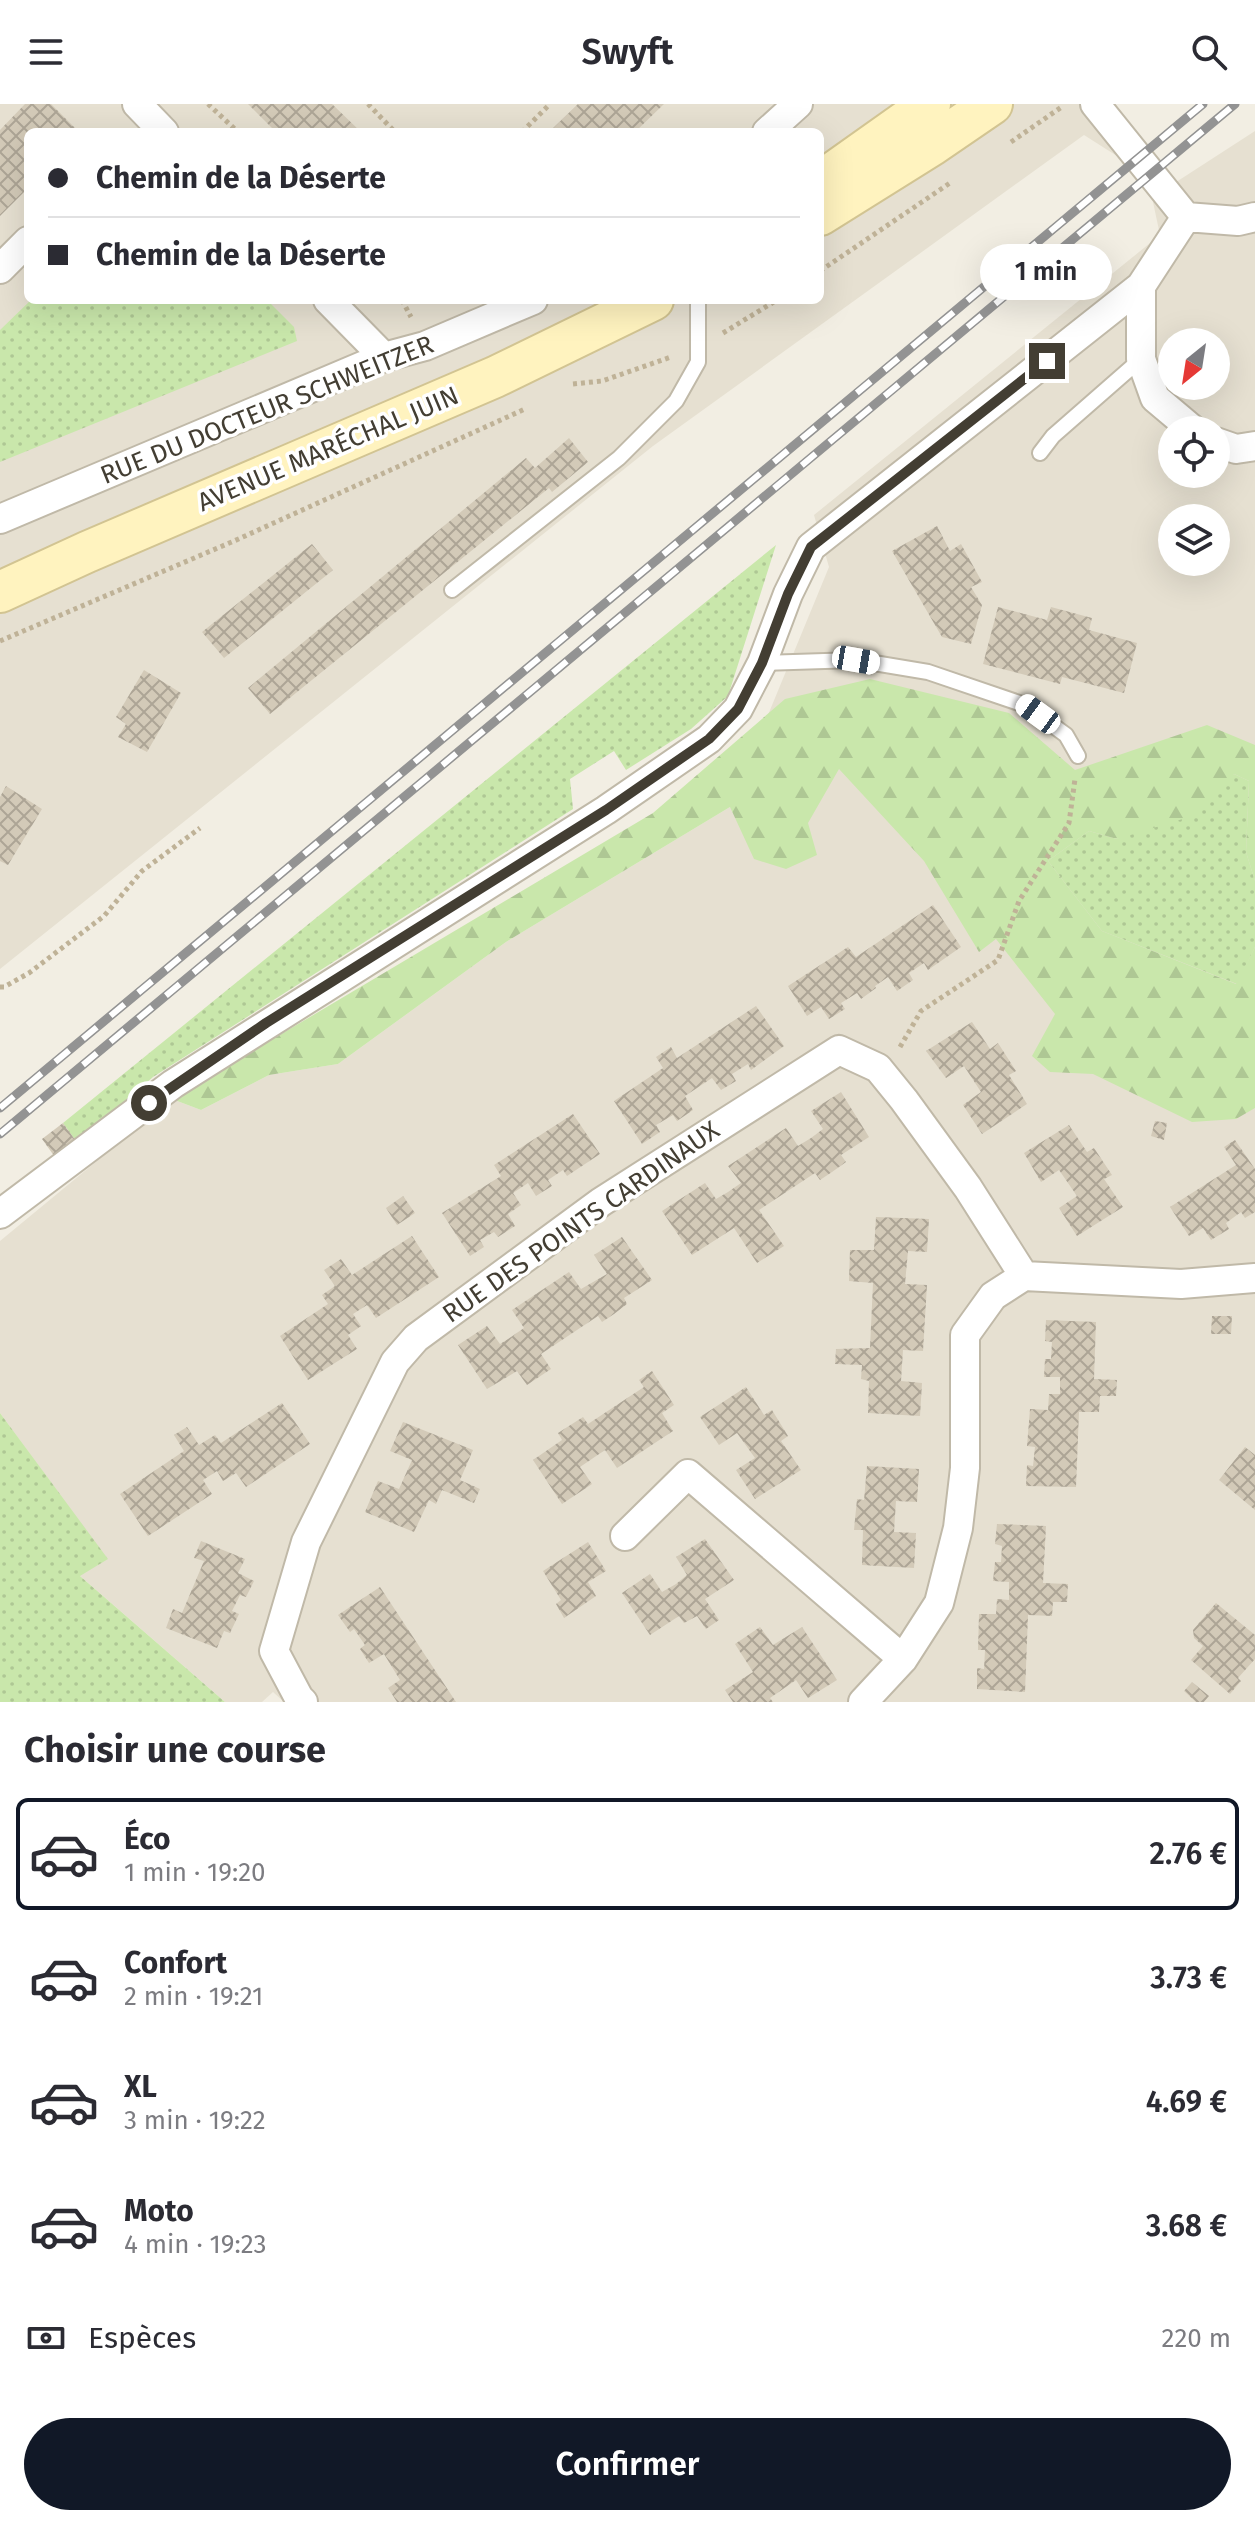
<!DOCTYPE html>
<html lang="fr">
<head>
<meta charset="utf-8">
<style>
  :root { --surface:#fff; --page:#f7f7f7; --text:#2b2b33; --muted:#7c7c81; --line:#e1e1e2; --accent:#111827 }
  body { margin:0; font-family:"Fira Sans",sans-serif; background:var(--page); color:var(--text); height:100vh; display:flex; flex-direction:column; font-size:30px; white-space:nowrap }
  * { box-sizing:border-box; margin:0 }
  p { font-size:26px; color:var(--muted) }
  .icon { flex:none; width:44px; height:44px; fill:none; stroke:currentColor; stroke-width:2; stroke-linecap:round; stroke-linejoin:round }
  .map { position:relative; height:1598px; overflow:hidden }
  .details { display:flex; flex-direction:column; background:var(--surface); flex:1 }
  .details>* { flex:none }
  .banner { position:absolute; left:24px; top:24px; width:800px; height:176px; border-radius:12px; box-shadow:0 8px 32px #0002; display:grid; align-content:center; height:176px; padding:0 24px; background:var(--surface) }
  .needle { width:52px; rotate:210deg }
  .buttons { position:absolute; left:1158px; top:224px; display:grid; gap:16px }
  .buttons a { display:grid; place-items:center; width:72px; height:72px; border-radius:50%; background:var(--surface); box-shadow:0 8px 32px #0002; font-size:40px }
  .end { position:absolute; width:36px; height:36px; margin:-18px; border:10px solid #433e33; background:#fff; box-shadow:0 0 0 4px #fff }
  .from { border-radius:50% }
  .bubble { position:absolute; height:56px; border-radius:28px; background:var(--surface); box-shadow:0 8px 32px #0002; font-size:26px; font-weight:600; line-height:56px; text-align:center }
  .car { position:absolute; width:24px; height:48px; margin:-24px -12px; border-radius:10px; box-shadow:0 0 6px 2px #0007; background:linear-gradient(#fff 24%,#345 0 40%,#fff 0 76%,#345 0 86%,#fff 0) }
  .banner b { display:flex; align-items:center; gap:28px; height:76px; font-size:30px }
  .banner b+b { border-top:2px solid var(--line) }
  .banner i { width:20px; height:20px; background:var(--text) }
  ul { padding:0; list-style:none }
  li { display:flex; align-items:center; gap:24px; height:112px; margin:0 16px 12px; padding:0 8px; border:4px solid transparent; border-radius:12px }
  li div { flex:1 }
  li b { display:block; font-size:30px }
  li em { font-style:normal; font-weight:600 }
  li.on { border-color:var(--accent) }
  li>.icon { width:72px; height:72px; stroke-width:1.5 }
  h2 { padding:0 24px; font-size:36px; line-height:96px }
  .pay { display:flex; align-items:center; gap:20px; height:88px; padding:0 24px; font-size:30px }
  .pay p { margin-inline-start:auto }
  .action { display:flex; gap:16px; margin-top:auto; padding:16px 24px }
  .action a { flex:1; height:92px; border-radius:48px; background:var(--accent); color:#fff; font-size:32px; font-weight:600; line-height:92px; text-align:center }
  header { display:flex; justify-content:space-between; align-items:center; height:104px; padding:0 24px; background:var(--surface); font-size:36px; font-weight:600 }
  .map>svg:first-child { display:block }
</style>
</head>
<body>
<header><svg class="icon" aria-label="menu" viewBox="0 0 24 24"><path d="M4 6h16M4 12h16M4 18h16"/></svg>Swyft<svg class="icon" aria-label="search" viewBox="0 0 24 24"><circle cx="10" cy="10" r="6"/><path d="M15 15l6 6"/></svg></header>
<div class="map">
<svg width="1255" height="1598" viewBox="0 0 1255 1598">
  <defs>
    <pattern id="grass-dots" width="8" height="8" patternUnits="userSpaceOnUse" patternTransform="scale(2)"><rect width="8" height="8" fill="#c9e7ab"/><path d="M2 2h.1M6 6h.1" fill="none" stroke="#aec794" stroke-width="1.8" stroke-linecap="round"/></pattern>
    <pattern id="forest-firs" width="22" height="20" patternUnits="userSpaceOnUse" patternTransform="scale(2)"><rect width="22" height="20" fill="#c9e7ab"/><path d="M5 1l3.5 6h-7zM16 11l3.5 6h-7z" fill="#aec794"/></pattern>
    <pattern id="building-cross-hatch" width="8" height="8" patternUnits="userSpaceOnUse" patternTransform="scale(2)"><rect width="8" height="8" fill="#d3cab8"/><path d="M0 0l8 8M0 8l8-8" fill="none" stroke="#ada596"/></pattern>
  </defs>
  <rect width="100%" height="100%" fill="#f2eee3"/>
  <path fill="#e6e0d1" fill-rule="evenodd" d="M0,0H1110L1138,36L1117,52L1084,31L653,342L0,865ZM28,28H820V196H28Z
    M1255,27V1598H284L273,1588L262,1598H225L79,1471L107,1455L0,1309V1137L172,995L201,1006L269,971L338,960L506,838L730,703L829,463L814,411L1160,131L1153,98L1170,82ZM1172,238H1216V282H1172ZM1172,326H1216V370H1172ZM1172,414H1216V458H1172Z"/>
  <path fill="url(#grass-dots)" d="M31,196H267L294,223L297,237L0,358V226Z
    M776,441L728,592L691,625L626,666L614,647L570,675L573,705L153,973L78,1040L63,1019Z
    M1234,670L1249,677L1246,748L1255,777V843L1237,880L1102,827L1048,757L1089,727L1117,735Z
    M0,1309L108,1455L80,1472L225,1598H0Z"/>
  <path fill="url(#forest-firs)" d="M870,575L1009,609L1075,666L1207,621L1255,641V777L1246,748L1249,677L1234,670L1199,710L1117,735L1089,727L1048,757L1102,827L1236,880L1255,843V1004L1236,1015L1192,1018L1093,970L1050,968L1032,952L1055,910L996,835L979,848L924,757L839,665L808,719L817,751L786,765L754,755L730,703L506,838L338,960L269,971L201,1006L172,995L653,709L785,595Z"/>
  <path fill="url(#building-cross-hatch)" d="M25,0H51L79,28H28V84L0,112V26Z
    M248,0H332L361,28H276Z
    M578,0H664L635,28H549Z
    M569,334L588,358L552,388L549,384L270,610L248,584L526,354L535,364Z
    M937,422L950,447L961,440L982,478L971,483L982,501L971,540L942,533L892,447Z
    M312,440L333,466L224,554L202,528Z
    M998,503L1047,516L1051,503L1092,514L1089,526L1137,539L1124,589L1062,573L1060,580L983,560Z
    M144,566L181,589L147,648L118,633L126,620L116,613Z
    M6,682L42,705L8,761L0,757V693Z
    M933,801L961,843L928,866L924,859L909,869L913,876L897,887L888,873L875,882L876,884L861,895L857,889L841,899L845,905L829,915L821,903L807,912L788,882L848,843L856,853Z
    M756,902L784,942L751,966L748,960L732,970L736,977L721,986L712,974L685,992L693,1006L677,1017L673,1011L656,1021L660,1028L642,1040L614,997L663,964L656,953L671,943L677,954Z
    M972,918L990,945L998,939L1016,967L1009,971L1027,1000L982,1030L963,1001L981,988L964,962L946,974L926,947Z
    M841,988L869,1033L841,1051L846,1058L832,1068L820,1076L815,1069L759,1106L784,1142L757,1159L734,1124L692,1151L662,1107L705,1079L716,1095L728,1088L741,1079L728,1062L786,1024L798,1042L811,1034L823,1025L811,1007Z
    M573,1010L600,1050L567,1072L563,1066L548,1076L552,1082L536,1092L528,1079L513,1089L521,1101L508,1110L515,1122L498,1133L494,1128L480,1136L484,1143L470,1152L442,1109L501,1072L494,1061Z
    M1155,1017L1167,1019L1164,1036L1151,1032Z
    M63,1019L78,1040L57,1056L42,1035Z
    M1069,1021L1087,1048L1094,1044L1112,1071L1104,1075L1123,1103L1077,1132L1059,1104L1077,1092L1059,1066L1041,1078L1024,1049Z
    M1235,1036L1255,1065V1108L1245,1114L1241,1108L1226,1119L1229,1125L1211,1136L1203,1124L1189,1132L1170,1103L1236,1061L1224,1043Z
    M403,1092L415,1109L397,1121L386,1104Z
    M876,1113L929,1115L927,1148L908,1147L905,1180L927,1181L923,1247L903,1246L901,1277L922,1279L920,1312L868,1309L869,1277L861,1275L862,1261L835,1260L836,1245L870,1244L873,1179L849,1177L850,1146H874Z
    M412,1132L439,1173L376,1214L367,1201L353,1210L361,1222L348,1231L357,1245L308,1276L280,1232L328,1200L322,1191L335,1182L324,1166L341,1155L352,1171Z
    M622,1133L652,1176L624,1194L627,1200L614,1210L602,1218L598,1212L541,1250L551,1265L527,1281L517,1267L487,1285L458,1241L487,1222L500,1240L511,1233L524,1224L512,1206L569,1168L581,1185L607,1170L594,1151Z
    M1212,1212H1232L1231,1230H1211Z
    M1046,1216L1096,1218L1094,1275L1117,1276L1116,1292H1100L1099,1308H1079L1076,1383L1026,1382L1027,1361L1033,1362L1035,1343L1027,1342L1030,1305L1048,1306L1049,1290H1060V1273H1044L1045,1255H1051L1052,1238L1045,1237Z
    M652,1267L674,1301L662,1309L673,1327L617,1364L605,1346L580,1363L592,1380L562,1400L533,1356L562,1336L558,1329L583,1313L588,1320L644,1283L639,1276Z
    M746,1283L764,1311L772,1306L788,1332L781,1337L801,1366L755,1395L736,1366L755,1354L737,1329L719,1341L700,1313Z
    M282,1299L310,1340L246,1383L236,1369L223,1377L217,1367L203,1376L212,1390L148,1432L120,1390L184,1347L174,1331L187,1323L199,1341L215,1331L221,1339Z
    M403,1318L473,1346L460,1376L480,1385L474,1399L442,1386L436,1400L429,1396L414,1428L365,1408L378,1377L399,1385L412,1356L390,1347Z
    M1245,1343L1255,1351V1406L1219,1376Z
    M867,1362L919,1365L917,1398L896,1397L894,1428L916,1429L914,1464L862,1461L863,1426H854L857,1395L864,1396Z
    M997,1420L1046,1422L1043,1479L1068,1480L1067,1498H1053L1052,1512L1028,1511L1025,1588L977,1585V1564L984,1565L985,1546H978L979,1510H996L997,1495L1009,1496V1478L993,1477L995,1458H1001L1002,1442L995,1440Z
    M705,1435L734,1476L705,1495L719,1516L706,1525L697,1512L684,1519L679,1512L650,1531L622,1489L650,1470L662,1488L676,1480L687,1471L676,1453Z
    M201,1437L245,1455L238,1469L254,1477L246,1493L240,1491L232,1507L239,1510L230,1529L224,1527L217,1544L166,1524L173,1505L182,1509L204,1457L194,1454Z
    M588,1438L606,1467L588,1478L596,1492L564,1514L556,1500L561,1496L543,1467Z
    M380,1483L421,1545L456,1598H397L388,1584L400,1576L384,1550L369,1559L360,1545L365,1541L354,1525L350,1528L338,1511Z
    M1216,1499L1255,1531V1555L1238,1574L1241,1577L1230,1590L1191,1556L1203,1542L1194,1534L1193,1526Z
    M760,1523L773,1541L802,1523L837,1576L808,1594L796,1576L770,1594L773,1598H733L725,1586L753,1568L735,1540Z
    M1192,1578L1209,1592L1204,1598H1196L1184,1587Z"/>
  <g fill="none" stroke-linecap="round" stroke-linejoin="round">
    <g stroke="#c0b9a8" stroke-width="18">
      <path id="lane" d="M1040,349L1053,332L1141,255
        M452,486L619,354L676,297L698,258V196
        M762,559L856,556L928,568L1025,601L1066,631L1078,652"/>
    </g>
    <g stroke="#c0b9a8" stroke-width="32">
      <path id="street" d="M137,0L164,28
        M1095,0L1186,113L1238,117L1255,113
        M767,28L798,0
        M1186,113L1141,182V255L1155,294L1193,326
        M0,165L28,137
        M328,196L384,253
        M1216,338L1236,345L1255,342
        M0,415L384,253L425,242L533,196
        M0,1110L173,980L606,706L709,635L738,605L762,559L788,490L811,443L1141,182
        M625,1432L688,1370L903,1555
        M303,1598L299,1594L274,1547L306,1438L395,1258L416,1234L601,1098L839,946L878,964L904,996L968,1084L1024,1172
        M863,1598L903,1555L939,1499L958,1424L965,1364V1231L993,1192L1024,1172L1181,1180L1255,1174"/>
    </g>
    <g stroke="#d2c492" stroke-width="44">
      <path id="secondary" d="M820,78L930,0
        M820,111L932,41L992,0
        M0,488L87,448L495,273L653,196"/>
    </g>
    <path stroke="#bfb297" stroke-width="5" stroke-dasharray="4 4" stroke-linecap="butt" d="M208,0L238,28
      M368,0L395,28
      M522,28L550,0
      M1011,38L1063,2
      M820,167L950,79
      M402,196L411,213
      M723,229L777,196
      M573,280L602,277L671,253
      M0,537L234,437L525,305
      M0,883H4L29,869L104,812L142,767L200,724
      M900,943L921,907L998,856L1019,797L1069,719L1075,675"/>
    <use href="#lane" stroke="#fff" stroke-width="14"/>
    <use href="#street" stroke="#fff" stroke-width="28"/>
    <use href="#secondary" stroke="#fff3bf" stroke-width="40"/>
    <g stroke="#939393" stroke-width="9">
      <path id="rail" d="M0,1004L1203,0
        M0,1030L1235,0"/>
    </g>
    <use href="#rail" stroke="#fff" stroke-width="6" stroke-dasharray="18" stroke-linecap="butt"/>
  </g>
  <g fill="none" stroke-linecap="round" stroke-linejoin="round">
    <path stroke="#433e33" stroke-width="10" d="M149,999L266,919L606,706L709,635L738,605L762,559L788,490L811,443L1047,257"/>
  </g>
  <g text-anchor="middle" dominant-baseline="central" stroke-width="7" stroke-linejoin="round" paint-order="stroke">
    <g font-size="26" fill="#433e33" stroke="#fff">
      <text transform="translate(267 306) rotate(-22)">RUE DU DOCTEUR SCHWEITZER</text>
      <text transform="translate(328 345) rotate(-23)">AVENUE MARÉCHAL JUIN</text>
      <text transform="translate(581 1118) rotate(-35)">RUE DES POINTS CARDINAUX</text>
    </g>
  </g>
</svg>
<div class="buttons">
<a><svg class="needle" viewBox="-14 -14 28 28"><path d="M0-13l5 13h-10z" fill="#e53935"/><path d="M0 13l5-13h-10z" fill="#7c7c81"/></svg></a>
<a><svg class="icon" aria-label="locate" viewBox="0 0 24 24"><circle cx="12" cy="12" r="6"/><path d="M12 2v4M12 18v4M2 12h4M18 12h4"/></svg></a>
<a><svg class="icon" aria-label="layers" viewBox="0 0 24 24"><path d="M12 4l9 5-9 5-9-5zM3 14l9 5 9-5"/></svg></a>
</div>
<i class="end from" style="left:149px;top:999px"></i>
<i class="end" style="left:1047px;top:257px"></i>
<div class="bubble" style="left:980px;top:140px;width:132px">1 min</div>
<i class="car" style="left:856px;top:556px;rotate:100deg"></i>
<i class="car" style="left:1038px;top:610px;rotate:306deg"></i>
<div class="banner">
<b><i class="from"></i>Chemin de la Déserte</b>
<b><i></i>Chemin de la Déserte</b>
</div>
</div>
<section class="details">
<h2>Choisir une course</h2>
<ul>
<li class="on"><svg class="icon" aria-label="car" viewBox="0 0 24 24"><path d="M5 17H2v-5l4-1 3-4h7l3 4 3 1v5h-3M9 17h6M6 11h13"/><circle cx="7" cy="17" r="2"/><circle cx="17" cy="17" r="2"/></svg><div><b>Éco</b><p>1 min · 19:20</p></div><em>2.76 €</em></li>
<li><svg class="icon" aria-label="car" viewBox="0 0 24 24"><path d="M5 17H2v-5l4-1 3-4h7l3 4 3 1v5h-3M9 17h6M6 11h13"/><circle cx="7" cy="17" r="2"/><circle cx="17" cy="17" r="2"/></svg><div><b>Confort</b><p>2 min · 19:21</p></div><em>3.73 €</em></li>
<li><svg class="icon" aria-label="car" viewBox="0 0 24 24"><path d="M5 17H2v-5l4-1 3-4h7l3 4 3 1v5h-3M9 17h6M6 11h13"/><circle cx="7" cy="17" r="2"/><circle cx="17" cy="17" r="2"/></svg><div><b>XL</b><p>3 min · 19:22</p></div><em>4.69 €</em></li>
<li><svg class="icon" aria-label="car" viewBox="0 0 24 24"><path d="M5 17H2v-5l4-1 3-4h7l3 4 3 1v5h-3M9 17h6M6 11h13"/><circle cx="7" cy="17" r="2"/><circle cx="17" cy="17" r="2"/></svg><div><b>Moto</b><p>4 min · 19:23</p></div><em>3.68 €</em></li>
</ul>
<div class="pay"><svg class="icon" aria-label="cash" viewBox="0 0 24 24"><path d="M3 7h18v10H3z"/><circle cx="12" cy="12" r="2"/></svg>Espèces<p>220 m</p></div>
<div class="action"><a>Confirmer</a></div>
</section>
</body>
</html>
